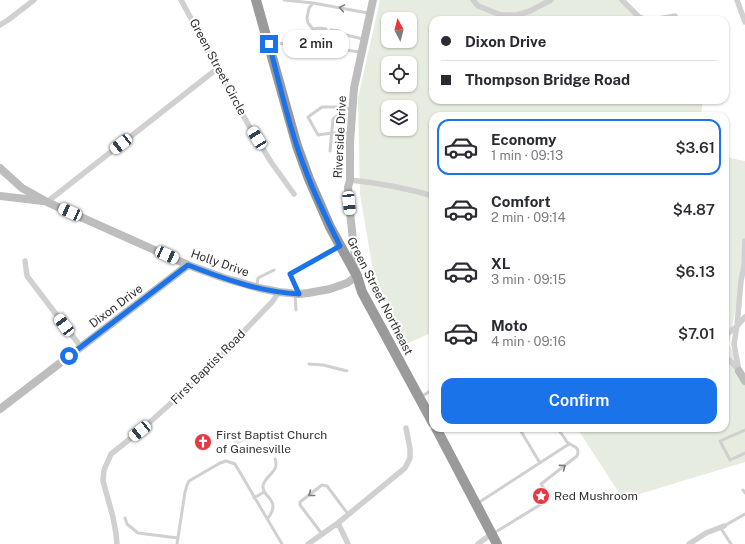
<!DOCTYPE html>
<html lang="en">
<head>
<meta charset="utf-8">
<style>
  :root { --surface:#fff; --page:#f2f2f3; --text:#2b2b33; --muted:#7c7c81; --line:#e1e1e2; --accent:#1a73e8 }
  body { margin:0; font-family:"Public Sans",sans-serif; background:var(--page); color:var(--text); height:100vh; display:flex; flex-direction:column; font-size:15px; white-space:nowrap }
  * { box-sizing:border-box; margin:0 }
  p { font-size:13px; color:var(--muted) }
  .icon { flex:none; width:22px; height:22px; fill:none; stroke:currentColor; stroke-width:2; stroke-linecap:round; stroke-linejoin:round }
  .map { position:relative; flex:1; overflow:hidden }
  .sheet { position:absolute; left:429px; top:112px; width:300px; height:320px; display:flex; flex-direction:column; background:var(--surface); border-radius:12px; box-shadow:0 1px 3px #0004 }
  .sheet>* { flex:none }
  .top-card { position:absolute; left:429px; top:16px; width:300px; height:88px; border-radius:12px; box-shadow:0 1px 3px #0004; display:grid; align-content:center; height:88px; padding:0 12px; background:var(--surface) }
  .needle { width:26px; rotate:353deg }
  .fabs { position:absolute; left:381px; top:12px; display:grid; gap:8px }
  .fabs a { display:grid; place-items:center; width:36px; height:36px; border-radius:8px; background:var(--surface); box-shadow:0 1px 3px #0004; font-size:20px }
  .end { position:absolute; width:18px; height:18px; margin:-9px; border:5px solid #1a73e8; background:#fff; box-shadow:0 0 0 2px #fff }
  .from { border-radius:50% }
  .bubble { position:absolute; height:28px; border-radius:12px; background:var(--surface); box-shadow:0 1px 3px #0004; font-size:13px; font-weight:600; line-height:28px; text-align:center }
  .car { position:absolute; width:12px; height:24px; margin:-12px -6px; border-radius:5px; box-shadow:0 0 3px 1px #0007; background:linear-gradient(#fff 24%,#345 0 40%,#fff 0 76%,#345 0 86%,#fff 0) }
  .top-card b { display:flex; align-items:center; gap:14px; height:38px; font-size:15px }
  .top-card b+b { border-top:1px solid var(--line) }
  .top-card i { width:10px; height:10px; background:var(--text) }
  ul { padding:7px 0 0; list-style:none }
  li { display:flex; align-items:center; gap:12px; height:56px; margin:0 8px 6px; padding:0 4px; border:2px solid transparent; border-radius:12px }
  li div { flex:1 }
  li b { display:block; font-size:15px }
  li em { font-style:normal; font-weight:600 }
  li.on { border-color:var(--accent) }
  li>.icon { width:36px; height:36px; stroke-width:1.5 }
  .cta { display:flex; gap:8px; margin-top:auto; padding:8px 12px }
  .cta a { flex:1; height:46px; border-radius:12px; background:var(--accent); color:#fff; font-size:16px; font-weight:600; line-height:46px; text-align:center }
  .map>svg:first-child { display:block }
</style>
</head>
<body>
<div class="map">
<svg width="745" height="544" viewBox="0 0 745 544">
  <rect width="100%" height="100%" fill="#fff"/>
  <path fill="#e6ecdf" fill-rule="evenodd" d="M380,0H623L639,20H433V100H703L701,116H433V332L402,346L372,265L360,194L358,98ZM388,19H410V41H388ZM388,63H410V85H388ZM388,107H410V129H388Z
    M725,157L745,161V260L729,344L745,375V462L623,499L577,428H725Z
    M246,433L249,438L236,446L233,442Z"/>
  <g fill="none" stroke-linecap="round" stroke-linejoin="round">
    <path stroke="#d0d0d0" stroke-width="3" d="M284,0L313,3L368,13
      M313,3L309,8L307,18L308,23L313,29L318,32L338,36L342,34L363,39
      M313,29L320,28L326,29
      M331,30L339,31L342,34
      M270,44L294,43L360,52
      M349,133H332L318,135L308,117L322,107H336L351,109
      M330,151L333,119L338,115L340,107
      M257,285L258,278L274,270
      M299,293L290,274L339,247
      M295,295L296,310
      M309,364L323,365L347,371
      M421,397L433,389
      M519,428L540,463
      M745,430L720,441L730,460L745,453
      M743,490L745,493
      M254,498L264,492
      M478,503L569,444
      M125,518L127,524L138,533L178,538
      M267,519C269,517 271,514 272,511C277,499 262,496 263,486C264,477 276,473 276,465C276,463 276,461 275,459
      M724,526L745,514
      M720,527L731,544
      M494,533L543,503L546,499L548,494L541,484L577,456C581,446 572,447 567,442C564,437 560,432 557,428
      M322,534L300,505V502L322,485L327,486L348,514
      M177,544L185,492L187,485L189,481L220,463L226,461L235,464L282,544"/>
    <path stroke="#d0d0d0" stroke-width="5.5" d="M181,0L249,126L271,162L294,194
      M473,0L478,6L501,15H517L530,11L551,0
      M622,0L639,17L648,20
      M737,0L745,22
      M653,20L675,16
      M0,25L8,20L34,0
      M350,180C378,183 406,188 433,196
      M47,202L218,68
      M25,261L27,276L81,347
      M725,336L737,326L745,317
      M725,356L739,370
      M739,371L734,344L737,326L741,281L744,266L745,241
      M338,523L348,544
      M117,544L116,534L113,517L103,481L104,470L111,454L140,431L200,377L272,302L279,292
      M308,544L338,523L405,468L410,458V449L406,428
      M478,544L486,538L492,534
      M689,544L706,533L724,526"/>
    <path stroke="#bdbdbd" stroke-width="8" d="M0,168L22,188L47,202L188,265L224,278L259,288L279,292L299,294L308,293L330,289L347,283L357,276L349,203L348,187L350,180V142L354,88L373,0
      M0,196L43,201
      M739,371L745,381
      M0,409L188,265"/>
    <path stroke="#9a9a9a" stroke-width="10" d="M256,0L297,146L309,179L330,227L357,276L362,292L433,423
      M436,428L497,544"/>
  </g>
  <defs><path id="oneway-chevron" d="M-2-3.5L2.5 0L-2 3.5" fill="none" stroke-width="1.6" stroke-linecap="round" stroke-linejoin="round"/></defs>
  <g stroke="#7a7a7a">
    <use href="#oneway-chevron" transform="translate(342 8) rotate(-170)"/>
    <use href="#oneway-chevron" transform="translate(563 467) rotate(-37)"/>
    <use href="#oneway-chevron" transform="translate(311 494) rotate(142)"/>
  </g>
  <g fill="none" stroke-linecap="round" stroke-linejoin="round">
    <path stroke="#1a73e8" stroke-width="5" d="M69,356L188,265C224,279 261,292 299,294L290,274L340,246C329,224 318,202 309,179C291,136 281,89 269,44"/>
  </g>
  <defs>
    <g id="church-disc" transform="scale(0.9)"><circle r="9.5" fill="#e63946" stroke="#fff"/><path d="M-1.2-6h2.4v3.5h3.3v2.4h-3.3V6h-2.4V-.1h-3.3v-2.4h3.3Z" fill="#fff"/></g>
    <g id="sight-disc" transform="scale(0.9)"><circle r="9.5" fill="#e63946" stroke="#fff"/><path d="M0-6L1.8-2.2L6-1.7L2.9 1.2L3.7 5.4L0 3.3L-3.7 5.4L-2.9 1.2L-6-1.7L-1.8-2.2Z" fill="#fff"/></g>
  </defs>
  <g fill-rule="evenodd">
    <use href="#church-disc" x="203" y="442"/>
    <use href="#sight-disc" x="541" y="496"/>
  </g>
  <g text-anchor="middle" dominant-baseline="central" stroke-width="4" stroke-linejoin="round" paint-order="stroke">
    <g font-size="12" fill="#333" stroke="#fff">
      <text transform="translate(218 67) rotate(62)">Green Street Circle</text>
      <text transform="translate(340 137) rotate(-87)">Riverside Drive</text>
      <text transform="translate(220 263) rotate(19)">Holly Drive</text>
      <text transform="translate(380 296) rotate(63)">Green Street Northeast</text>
      <text transform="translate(116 306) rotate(-37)">Dixon Drive</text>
      <text transform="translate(208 367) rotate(-45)">First Baptist Road</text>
    </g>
    <g font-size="12" fill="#333" stroke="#fff" text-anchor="start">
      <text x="216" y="435">First Baptist Church<tspan x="216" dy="14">of Gainesville</tspan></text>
      <text x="554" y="496">Red Mushroom</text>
    </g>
  </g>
</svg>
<div class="fabs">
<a><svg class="needle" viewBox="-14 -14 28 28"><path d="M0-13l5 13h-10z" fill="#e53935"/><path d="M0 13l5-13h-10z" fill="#7c7c81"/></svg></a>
<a><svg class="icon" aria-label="locate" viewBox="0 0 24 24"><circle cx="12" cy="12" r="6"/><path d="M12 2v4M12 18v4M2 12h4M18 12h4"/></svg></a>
<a><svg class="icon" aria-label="layers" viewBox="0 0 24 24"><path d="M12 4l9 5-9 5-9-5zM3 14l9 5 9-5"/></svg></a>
</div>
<i class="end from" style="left:69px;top:356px"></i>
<i class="end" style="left:269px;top:44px"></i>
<div class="bubble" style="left:283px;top:30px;width:66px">2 min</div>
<i class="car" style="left:257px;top:138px;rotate:328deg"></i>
<i class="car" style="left:121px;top:144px;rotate:232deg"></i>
<i class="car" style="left:349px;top:203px;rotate:174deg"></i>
<i class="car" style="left:70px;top:212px;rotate:294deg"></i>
<i class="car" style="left:167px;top:255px;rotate:114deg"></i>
<i class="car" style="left:64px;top:325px;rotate:323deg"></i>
<i class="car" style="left:140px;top:431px;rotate:231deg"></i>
<div class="top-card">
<b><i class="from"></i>Dixon Drive</b>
<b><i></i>Thompson Bridge Road</b>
</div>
<section class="sheet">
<ul>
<li class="on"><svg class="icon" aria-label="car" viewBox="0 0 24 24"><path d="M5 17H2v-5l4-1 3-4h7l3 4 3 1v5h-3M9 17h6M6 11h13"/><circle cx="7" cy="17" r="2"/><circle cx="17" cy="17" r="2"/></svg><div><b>Economy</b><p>1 min · 09:13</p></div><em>$3.61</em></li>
<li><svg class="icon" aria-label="car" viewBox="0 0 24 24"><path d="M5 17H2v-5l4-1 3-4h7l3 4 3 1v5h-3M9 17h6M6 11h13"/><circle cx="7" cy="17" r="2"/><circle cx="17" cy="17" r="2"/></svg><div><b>Comfort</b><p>2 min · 09:14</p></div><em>$4.87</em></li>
<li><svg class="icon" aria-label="car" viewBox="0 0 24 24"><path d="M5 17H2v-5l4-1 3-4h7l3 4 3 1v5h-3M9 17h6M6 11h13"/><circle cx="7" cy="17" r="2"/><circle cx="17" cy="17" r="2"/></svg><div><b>XL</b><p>3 min · 09:15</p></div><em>$6.13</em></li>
<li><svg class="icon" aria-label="car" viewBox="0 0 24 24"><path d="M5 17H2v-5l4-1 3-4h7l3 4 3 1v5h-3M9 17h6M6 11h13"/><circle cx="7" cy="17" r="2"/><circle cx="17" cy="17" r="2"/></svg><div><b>Moto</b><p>4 min · 09:16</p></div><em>$7.01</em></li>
</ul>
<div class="cta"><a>Confirm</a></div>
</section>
</div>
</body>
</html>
